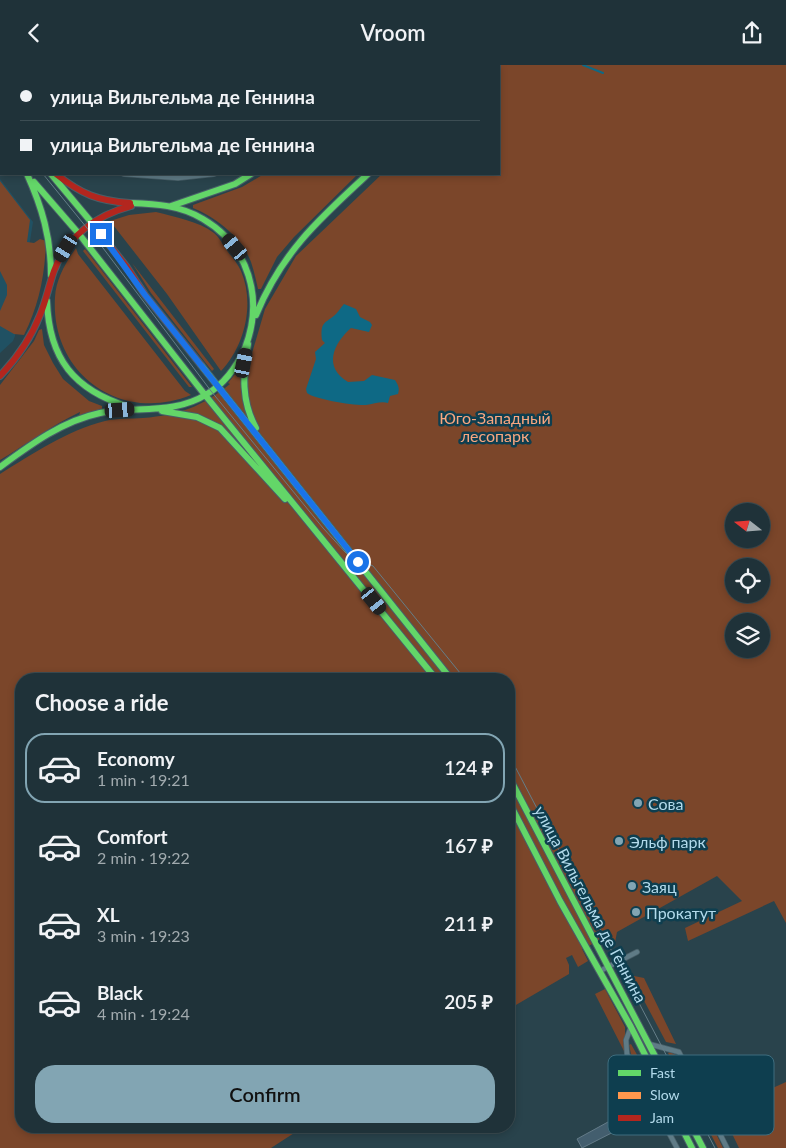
<!DOCTYPE html>
<html lang="en">
<head>
<meta charset="utf-8">
<style>
  :root { --surface:#1f3239; --page:#2c3e44; --text:#f1f3f6; --muted:#a1aaae; --line:#3c4d53; --accent:#82a5b3 }
  body { margin:0; font-family:Lato,sans-serif; background:var(--page); color:var(--text); height:100vh; display:flex; flex-direction:column; font-size:19px; white-space:nowrap }
  * { box-sizing:border-box; margin:0 }
  p { font-size:16px; color:var(--muted) }
  .icon { flex:none; width:28px; height:28px; fill:none; stroke:currentColor; stroke-width:2; stroke-linecap:round; stroke-linejoin:round }
  .map { position:relative; flex:1; overflow:hidden }
  .panel { position:absolute; left:15px; top:608px; width:500px; height:460px; display:flex; flex-direction:column; background:var(--surface); border-radius:20px; box-shadow:0 2px 8px #0003,0 0 0 1px var(--line) }
  .panel>* { flex:none }
  .hud { position:absolute; left:0px; top:0px; width:500px; height:110px; box-shadow:0 2px 8px #0003,0 0 0 1px var(--line); display:grid; align-content:center; height:110px; padding:0 20px; background:var(--surface) }
  .needle { width:32px; rotate:287deg }
  .fabs { position:absolute; left:725px; top:438px; display:grid; gap:10px }
  .fabs a { display:grid; place-items:center; width:45px; height:45px; border-radius:50%; background:var(--surface); box-shadow:0 2px 8px #0003,0 0 0 1px var(--line); font-size:25px }
  .end { position:absolute; width:22px; height:22px; margin:-11px; border:6px solid #1a73e8; background:#fff; box-shadow:0 0 0 2px #fff }
  .from { border-radius:50% }
  .car { position:absolute; width:15px; height:30px; margin:-15px -8px; border-radius:6px; box-shadow:0 0 4px 1px #0007; background:linear-gradient(#222 24%,#8ab4d8 0 40%,#222 0 76%,#8ab4d8 0 86%,#222 0) }
  .hud b { display:flex; align-items:center; gap:18px; height:48px; font-size:19px }
  .hud b+b { border-top:1px solid var(--line) }
  .hud i { width:12px; height:12px; background:var(--text) }
  ul { padding:0; list-style:none }
  li { display:flex; align-items:center; gap:15px; height:70px; margin:0 10px 8px; padding:0 10px; border:2px solid transparent; border-radius:20px }
  li div { flex:1 }
  li b { display:block; font-size:19px }
  li em { font-style:normal; font-weight:600 }
  li.on { border-color:var(--accent) }
  li>.icon { width:45px; height:45px; stroke-width:1.5 }
  h2 { padding:0 20px; font-size:22px; line-height:60px }
  .button { display:flex; gap:10px; margin-top:auto; padding:10px 20px }
  .button a { flex:1; height:58px; border-radius:20px; background:var(--accent); color:#111; font-size:20px; font-weight:600; line-height:58px; text-align:center }
  header { display:flex; justify-content:space-between; align-items:center; height:65px; padding:0 20px; background:var(--surface); font-size:22px; font-weight:600 }
  .map>svg:first-child { display:block }
</style>
</head>
<body>
<header><svg class="icon" aria-label="back" viewBox="0 0 24 24"><path d="M15 5l-7 7 7 7"/></svg>Vroom<svg class="icon" aria-label="share" viewBox="0 0 24 24"><path d="M12 15V3M7 8l5-5 5 5M5 13v7h14v-7"/></svg></header>
<div class="map">
<svg width="786" height="1083" viewBox="0 0 786 1083">
  <rect width="100%" height="100%" fill="#29434c"/>
  <path fill="#205163" d="M0,114L33,157L15,271L13,276L0,288Z"/>
  <path fill="#7b462a" fill-rule="evenodd" d="M499,0H786V858L774,836L688,876L685,863L742,836L717,811L617,867L614,883L607,872L582,884L588,896L578,902L572,890L566,893L569,900V909L509,944V614H21V1061H305L271,1083H0V409C34,388 66,366 105,356C117,353 131,354 143,353C180,350 201,342 230,319L228,318L236,308L237,311L250,295L265,244L296,191L382,109H499ZM734,446H761V474H734ZM734,501H761V529H734ZM734,556H761V584H734Z
    M264,109H358L294,172L277,192L261,224H258C256,215 254,206 251,197C242,173 216,152 193,143V140L242,122Z
    M0,116L30,155L27,177L34,178L40,174L46,176C45,210 39,240 24,270L14,269L0,261V246L7,230V220L0,206Z
    M156,147C175,152 198,156 214,168C219,172 224,181 228,187C232,192 238,199 241,206C255,238 245,281 221,306L167,229L110,156L129,150Z
    M76,183L78,189L185,326L191,330C120,359 50,308 55,232C56,214 66,197 76,183Z
    M85,184L192,322H189L83,186Z
    M132,198L214,304L212,306L151,228Z
    M42,264L44,280L53,298L63,314L89,336L102,341V344L79,351L80,347C52,360 27,379 0,395V320L34,276L39,265Z
    M634,911L644,913L676,979L666,977L632,913Z
    M605,924L625,962V988L595,929Z
    M631,979L669,1047L664,1050L631,989L629,980Z
    M670,987L676,990L696,1032L692,1035L668,988Z
    M786,1017V1083H739L721,1046Z
    M700,1036L723,1083H718L695,1039Z"/>
  <path fill="#0e6985" d="M344,239L356,244L360,252L370,257L372,260L369,267L351,263C333,279 323,302 348,317L364,316L372,310L395,315C398,320 400,323 398,329L390,331L388,338C381,336 374,339 366,340C355,341 314,334 307,328L306,324L316,294L315,287L325,278L322,275C320,256 325,259 336,249C339,246 341,242 344,239Z"/>
  <g fill="none" stroke-linecap="round" stroke-linejoin="round">
    <path stroke="#0e6985" stroke-width="2" d="M583,0L603,8"/>
  </g>
  <path fill="#435e6e" stroke="#637b88" d="M639,1040L645,1051L582,1083L577,1074Z"/>
  <g fill="none" stroke-linecap="round" stroke-linejoin="round">
    <g stroke="#485f68" stroke-width="6">
      <path id="street" d="M361,1L363,0
        M0,31L1,32
        M124,109L178,113L214,109
        M600,906L637,887
        M631,962L626,975L627,989L677,1083
        M649,979L679,987L727,1083"/>
    </g>
    <g stroke="#485f68" stroke-width="8">
      <path id="fast" d="M416,1L418,0
        M0,72L1,74
        M27,109C42,142 51,173 51,210
        M51,109L92,158
        M34,117L79,169
        M171,141L235,119L251,109
        M79,169L205,330L436,614
        M47,236C49,294 74,325 129,342
        M256,250C282,187 319,154 368,109
        M248,279C243,309 241,336 256,363
        M201,300L451,614
        M162,346L197,352L220,363L285,434
        M0,402C30,380 62,356 100,348C136,341 174,350 207,329C224,319 237,301 245,283C264,234 249,181 203,154C180,140 156,139 130,138
        M509,712L703,1083
        M509,737L560,836L631,962L692,1083"/>
    </g>
    <g stroke="#485f68" stroke-width="8">
      <path id="slow" d="M483,1L484,0
        M0,47L1,48"/>
    </g>
    <g stroke="#485f68" stroke-width="8">
      <path id="jam" d="M56,109C81,129 98,136 130,138
        M92,158L126,201L145,230L201,300
        M0,311C17,293 31,273 40,250C46,236 49,220 54,206C67,171 97,150 131,141"/>
    </g>
    <use href="#street" stroke="#5f7b86" stroke-width="4.5"/>
    <use href="#fast" stroke="#63d668" stroke-width="6"/>
    <use href="#slow" stroke="#ff974d" stroke-width="6"/>
    <use href="#jam" stroke="#b3261e" stroke-width="6"/>
    <path stroke="#657e88" stroke-width="1" d="M0,55L1,57
      M43,109L100,179L211,326L323,463L346,488L373,501L465,614
      M509,690L715,1083"/>
  </g>
  <g fill="none" stroke-linecap="round" stroke-linejoin="round">
    <path stroke="#1a73e8" stroke-width="6" d="M101,169L145,230L358,497"/>
  </g>
  <g fill="#82a5b3" stroke="#0e3e4f" stroke-width="2">
    <circle cx="638" cy="738" r="5"/>
    <circle cx="619" cy="776" r="5"/>
    <circle cx="632" cy="821" r="5"/>
    <circle cx="636" cy="847" r="5"/>
  </g>
  <g text-anchor="middle" dominant-baseline="central" stroke-width="5" stroke-linejoin="round" paint-order="stroke">
    <g font-size="16" fill="#f9a780" stroke="#0e3e4f">
      <text x="495" y="352">Юго-Западный<tspan x="495" dy="18">лесопарк</tspan></text>
    </g>
    <g font-size="16" fill="#b2daeb" stroke="#0e3e4f" text-anchor="start">
      <text x="648" y="738">Сова</text>
      <text x="629" y="776">Эльф парк</text>
      <text x="642" y="821">Заяц</text>
      <text x="646" y="847">Прокатут</text>
    </g>
    <g font-size="16" fill="#b2daeb" stroke="#0e3e4f">
      <text transform="translate(591 839) rotate(62)">улица Вильгельма де Геннина</text>
    </g>
  </g>
  <rect x="608" y="990" width="166" height="80" rx="8" fill="#0e3e4f" stroke="#3f6d7e" stroke-width="1"/>
  <rect x="618" y="1005" width="23" height="6" fill="#63d668"/>
  <rect x="618" y="1027" width="23" height="7" fill="#ff974d"/>
  <rect x="618" y="1050" width="23" height="6" fill="#b3261e"/>
  <g font-size="14" fill="#b2daeb">
    <text x="650" y="1013">Fast</text>
    <text x="650" y="1035">Slow</text>
    <text x="650" y="1058">Jam</text>
  </g>
</svg>
<div class="fabs">
<a><svg class="needle" viewBox="-14 -14 28 28"><path d="M0-13l5 13h-10z" fill="#e53935"/><path d="M0 13l5-13h-10z" fill="#a1aaae"/></svg></a>
<a><svg class="icon" aria-label="locate" viewBox="0 0 24 24"><circle cx="12" cy="12" r="6"/><path d="M12 2v4M12 18v4M2 12h4M18 12h4"/></svg></a>
<a><svg class="icon" aria-label="layers" viewBox="0 0 24 24"><path d="M12 4l9 5-9 5-9-5zM3 14l9 5 9-5"/></svg></a>
</div>
<i class="end from" style="left:358px;top:497px"></i>
<i class="end" style="left:101px;top:169px"></i>
<i class="car" style="left:235px;top:182px;rotate:320deg"></i>
<i class="car" style="left:66px;top:183px;rotate:212deg"></i>
<i class="car" style="left:244px;top:298px;rotate:11deg"></i>
<i class="car" style="left:120px;top:345px;rotate:86deg"></i>
<i class="car" style="left:374px;top:536px;rotate:141deg"></i>
<div class="hud">
<b><i class="from"></i>улица Вильгельма де Геннина</b>
<b><i></i>улица Вильгельма де Геннина</b>
</div>
<section class="panel">
<h2>Choose a ride</h2>
<ul>
<li class="on"><svg class="icon" aria-label="car" viewBox="0 0 24 24"><path d="M5 17H2v-5l4-1 3-4h7l3 4 3 1v5h-3M9 17h6M6 11h13"/><circle cx="7" cy="17" r="2"/><circle cx="17" cy="17" r="2"/></svg><div><b>Economy</b><p>1 min · 19:21</p></div><em>124 ₽</em></li>
<li><svg class="icon" aria-label="car" viewBox="0 0 24 24"><path d="M5 17H2v-5l4-1 3-4h7l3 4 3 1v5h-3M9 17h6M6 11h13"/><circle cx="7" cy="17" r="2"/><circle cx="17" cy="17" r="2"/></svg><div><b>Comfort</b><p>2 min · 19:22</p></div><em>167 ₽</em></li>
<li><svg class="icon" aria-label="car" viewBox="0 0 24 24"><path d="M5 17H2v-5l4-1 3-4h7l3 4 3 1v5h-3M9 17h6M6 11h13"/><circle cx="7" cy="17" r="2"/><circle cx="17" cy="17" r="2"/></svg><div><b>XL</b><p>3 min · 19:23</p></div><em>211 ₽</em></li>
<li><svg class="icon" aria-label="car" viewBox="0 0 24 24"><path d="M5 17H2v-5l4-1 3-4h7l3 4 3 1v5h-3M9 17h6M6 11h13"/><circle cx="7" cy="17" r="2"/><circle cx="17" cy="17" r="2"/></svg><div><b>Black</b><p>4 min · 19:24</p></div><em>205 ₽</em></li>
</ul>
<div class="button"><a>Confirm</a></div>
</section>
</div>
</body>
</html>
